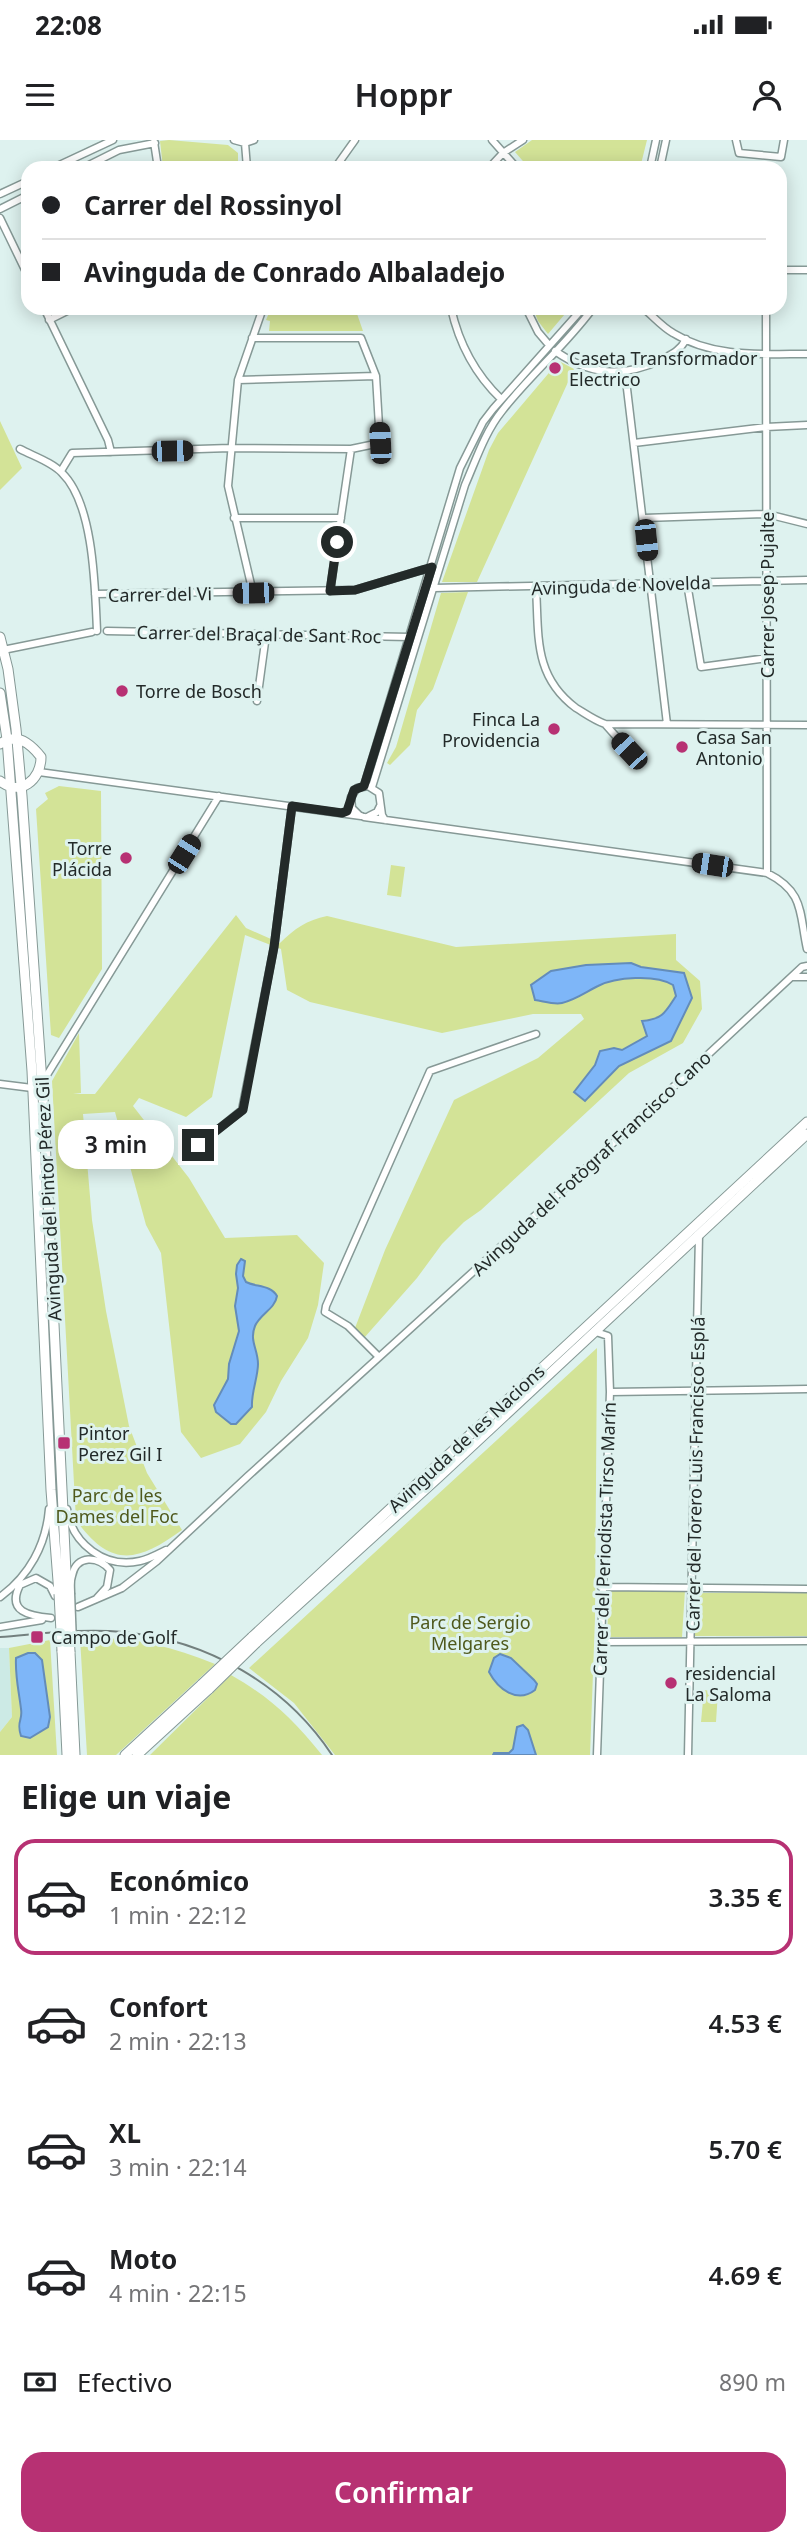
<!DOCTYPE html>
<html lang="es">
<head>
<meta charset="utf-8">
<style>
  :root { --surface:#fff; --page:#f6f6f6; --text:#202124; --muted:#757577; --line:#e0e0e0; --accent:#b73173 }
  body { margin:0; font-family:"Noto Sans",sans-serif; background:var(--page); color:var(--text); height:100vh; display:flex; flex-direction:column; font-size:26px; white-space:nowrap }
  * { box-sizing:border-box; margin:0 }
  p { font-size:23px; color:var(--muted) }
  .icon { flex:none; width:38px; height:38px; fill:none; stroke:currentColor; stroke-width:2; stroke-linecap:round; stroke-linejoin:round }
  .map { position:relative; height:1615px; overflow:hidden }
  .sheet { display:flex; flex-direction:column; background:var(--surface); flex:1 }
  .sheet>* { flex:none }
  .top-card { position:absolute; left:21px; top:21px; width:766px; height:154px; border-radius:21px; box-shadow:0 4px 18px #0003; display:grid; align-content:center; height:154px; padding:0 21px; background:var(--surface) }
  .end { position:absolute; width:32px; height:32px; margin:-16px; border:9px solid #232a29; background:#fff; box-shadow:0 0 0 4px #fff }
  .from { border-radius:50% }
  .bubble { position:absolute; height:49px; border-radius:21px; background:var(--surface); box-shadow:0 4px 18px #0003; font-size:23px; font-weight:600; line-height:49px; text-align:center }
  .car { position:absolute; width:21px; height:42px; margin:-21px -10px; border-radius:9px; box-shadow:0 0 5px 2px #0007; background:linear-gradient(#222 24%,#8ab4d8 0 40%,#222 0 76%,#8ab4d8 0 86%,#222 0) }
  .top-card b { display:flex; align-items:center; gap:24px; height:66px; font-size:26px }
  .top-card b+b { border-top:2px solid var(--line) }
  .top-card i { width:18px; height:18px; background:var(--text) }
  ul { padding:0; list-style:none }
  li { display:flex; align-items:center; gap:21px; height:116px; margin:0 14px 10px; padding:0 7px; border:4px solid transparent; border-radius:21px }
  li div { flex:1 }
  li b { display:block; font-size:26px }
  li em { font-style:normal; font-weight:600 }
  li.on { border-color:var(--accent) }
  li>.icon { width:63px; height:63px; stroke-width:1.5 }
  h2 { padding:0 21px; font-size:32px; line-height:84px }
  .pay { display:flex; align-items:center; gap:18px; height:77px; padding:0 21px; font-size:26px }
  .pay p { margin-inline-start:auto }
  .cta { display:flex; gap:14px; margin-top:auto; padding:14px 21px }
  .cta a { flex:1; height:80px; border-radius:21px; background:var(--accent); color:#fff; font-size:28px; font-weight:600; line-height:80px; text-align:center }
  .status { display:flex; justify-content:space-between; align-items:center; height:49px; padding:0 35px; background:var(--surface); direction:ltr }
  .status svg { height:19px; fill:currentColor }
  header { display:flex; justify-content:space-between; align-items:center; height:91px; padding:0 21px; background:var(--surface); font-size:32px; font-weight:600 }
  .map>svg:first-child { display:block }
</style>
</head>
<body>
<div class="status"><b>22:08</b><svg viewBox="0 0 49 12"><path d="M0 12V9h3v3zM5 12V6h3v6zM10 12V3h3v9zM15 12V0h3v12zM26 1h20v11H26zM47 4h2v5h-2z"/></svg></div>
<header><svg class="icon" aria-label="menu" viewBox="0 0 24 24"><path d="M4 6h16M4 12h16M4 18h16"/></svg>Hoppr<svg class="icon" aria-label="person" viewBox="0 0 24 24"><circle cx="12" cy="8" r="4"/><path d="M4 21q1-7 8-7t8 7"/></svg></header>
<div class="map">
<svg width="807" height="1615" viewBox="0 0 807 1615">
  <rect width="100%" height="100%" fill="#def2ef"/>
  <path fill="#cceae5" d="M0,1508H9L12,1577L0,1592Z"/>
  <path fill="#d3e397" d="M169,0L228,5L238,13V28H163L160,1Z
    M532,0H647L640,28H529L515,12Z
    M271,168H355L363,191H269L270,181L266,180Z
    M533,168H570L548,194L538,181Z
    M559,221L574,229L477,442H442L489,310L498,293Z
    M0,281L22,328L0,350Z
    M468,452L433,549L417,570L410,605L390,625L387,623L396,607L441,453Z
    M59,646L101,651L102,829L59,898L51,895L36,669L48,659L45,653Z
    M391,725L405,727L401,757L387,755Z
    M236,775L246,788L280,803C294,789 307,780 327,776L456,807L676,794V820L700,841L702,869L683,903L629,933L481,1070L464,1082L442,1104L417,1138L364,1198L355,1188L385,1110L454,960L538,918L584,879L581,874H533L442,893L310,862L287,850L281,809L245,795L212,957L186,977L139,958L133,966L189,1038L225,1098L297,1095L324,1123L318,1165L308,1198L281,1241L266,1272L240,1304L201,1318L181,1292L161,1113L146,1085L115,972L83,974L92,1080L106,1171L129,1286L147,1333L182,1390C138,1422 111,1429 76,1380L52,941L79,893L81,953L73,954H95Z
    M597,1208L595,1478L590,1615H335L294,1563L249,1528Z
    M609,1450H685L682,1497H607Z
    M807,1452V1496H694L697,1453Z
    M80,1498C129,1496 169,1505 215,1524L116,1615H87Z
    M50,1500L57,1615H0V1592L12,1577L9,1508Z
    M231,1535C271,1558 293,1579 322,1615H150Z
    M704,1550L718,1552L716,1582H701Z"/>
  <path fill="#7eb6f8" stroke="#638cba" stroke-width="2" d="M631,823L641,827L684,833L692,858L671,901L619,926L585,961L574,952L595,925L600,911L614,908L622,910L647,896L642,881C663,879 665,873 676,856L673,845C656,834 615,837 598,846C586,852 575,860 562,863C554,865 543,861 535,860L531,845L551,831L586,825Z
    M241,1119L245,1121L243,1136L246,1142C256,1147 271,1145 277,1156C275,1169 260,1174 255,1186C249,1201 258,1209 258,1224C258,1237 251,1253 252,1267L236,1284H231L216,1272L214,1265L228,1239L229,1224L239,1191L235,1166L238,1148L236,1134L237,1125Z
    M28,1513H35L42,1520L50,1577L48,1587L30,1598L21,1596C16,1581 23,1581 21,1569C19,1552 15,1536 16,1518Z
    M500,1514L511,1518L534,1540L537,1544L535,1550C517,1564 498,1549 489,1532L494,1518Z
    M523,1585L528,1590L536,1615H493L494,1613H509L513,1609L517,1587Z"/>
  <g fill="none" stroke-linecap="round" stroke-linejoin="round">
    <g stroke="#869996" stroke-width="9">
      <path id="street" d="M234,0L245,3L254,0
        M492,0L517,28
        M736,0L739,13L781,17L784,0
        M154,2L158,28
        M245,3L247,28
        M53,28L113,0
        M83,28L119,10L155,3
        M335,28L355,0
        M489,28L503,13L523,0
        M650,28L656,0
        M660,28L666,0
        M0,54L28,41
        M0,69L28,55
        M0,78L28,136
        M780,130H807
        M44,168L108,300L111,312
        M451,168C459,204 475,234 501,259
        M526,168L538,192L549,205
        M643,168C653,176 662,187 673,193C713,218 762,214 807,214
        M766,168L767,733
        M49,180L73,168
        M555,211C589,235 623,238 661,220C672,214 680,211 686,199
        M625,232L667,584
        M238,240L376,236
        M634,303L766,287L807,285
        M20,309C33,316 52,322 62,333C94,364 95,448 97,491
        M61,331L72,313L230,308L351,309L380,303L376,236L361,198H252
        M234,378H341
        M644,378L767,374L807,384
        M687,443L701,527L767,518
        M434,448L807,440
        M536,448C539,495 533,536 576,568C586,574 594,580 605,584L807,585
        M330,451L351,309
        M253,453L228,346L238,240L263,168
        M95,454L355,450L432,427
        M107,491L410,497
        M3,510L92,492
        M257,561L266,495
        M605,584L629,611
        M39,632L361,676
        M364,646L460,328L483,282L493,269L583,168
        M372,647L465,345C476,320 485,292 502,271C530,235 566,205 593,168
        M359,675L352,668L351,657L357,648L368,646L379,653L382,675L385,680
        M369,676L377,672L380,666
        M364,677L767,733C805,752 799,773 807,809
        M794,837H807
        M0,944L32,948L42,943L219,656
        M199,1005L242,970L274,807L292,666
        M596,1192L608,1196L610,1252L597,1615
        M379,1217L348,1186L325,1172L326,1166L430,931L536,894
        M610,1252L807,1249
        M67,1369C72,1404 105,1429 140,1421C149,1419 158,1414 166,1410
        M601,1447L807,1449
        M71,1453C71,1447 70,1441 72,1436C76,1414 99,1416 110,1430L107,1447L97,1458
        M0,1457C29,1436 46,1405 49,1369
        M78,1467L122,1448L157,1421L248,1336L539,1072L802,827L807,826
        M51,1478C30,1476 6,1472 20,1445L36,1438L50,1446L55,1456
        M0,1487L42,1480
        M601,1502L807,1501
        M688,1615L699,1095"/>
    </g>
    <g stroke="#869996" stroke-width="11">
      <path id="secondary" d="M0,497L8,529L16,589L22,656L43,957L67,1453
        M0,553L7,599L32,931L51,1350L59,1454
        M0,604C16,592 30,603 41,617C41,640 20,657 0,641
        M252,1497L807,982
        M256,1503L439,1337L807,994
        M62,1511L67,1615
        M70,1512L75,1615
        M125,1615L202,1544
        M137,1615L209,1549"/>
    </g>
    <use href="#street" stroke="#fff" stroke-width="6"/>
    <use href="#secondary" stroke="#fff" stroke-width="9"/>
    <path stroke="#73807e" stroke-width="2" d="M0,1497C40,1494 82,1488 123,1492C207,1500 285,1544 332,1615"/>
    <g stroke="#869996" stroke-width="9" stroke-linecap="butt">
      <path id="street-bridge" d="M71,1453L73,1503"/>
    </g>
    <g stroke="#869996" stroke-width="11" stroke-linecap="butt">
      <path id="secondary-bridge" d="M67,1453L70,1512
        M59,1454L62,1511
        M202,1544L252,1497
        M209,1549L256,1503"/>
    </g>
    <use href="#street-bridge" stroke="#fff" stroke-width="6"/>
    <use href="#secondary-bridge" stroke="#fff" stroke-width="9"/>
  </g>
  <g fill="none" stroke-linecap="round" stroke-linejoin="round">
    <path stroke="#232a29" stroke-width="9" d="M198,1005L243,970L274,807L292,666L342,673L347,671L354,650L364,646L432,427L355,450L330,451L337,402"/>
  </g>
  <g fill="#b73173" stroke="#def2ef" stroke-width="2.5">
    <circle cx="555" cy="228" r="7"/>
    <circle cx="122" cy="551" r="7"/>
    <circle cx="554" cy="589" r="7"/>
    <circle cx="682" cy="607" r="7"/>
    <circle cx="126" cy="718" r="7"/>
    <rect x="57" y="1296" width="14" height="14" rx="3.5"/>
    <rect x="30" y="1490" width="14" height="14" rx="3.5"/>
    <circle cx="671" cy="1543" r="7"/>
  </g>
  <g text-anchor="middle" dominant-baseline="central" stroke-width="6" stroke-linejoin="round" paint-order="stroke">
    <g font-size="18" fill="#232a29" stroke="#def2ef" text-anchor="start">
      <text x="569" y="218">Caseta Transformador<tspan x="569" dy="21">Electrico</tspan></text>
      <text x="136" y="551">Torre de Bosch</text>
      <text x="540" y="579" text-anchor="end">Finca La<tspan x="540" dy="21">Providencia</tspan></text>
      <text x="696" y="597">Casa San<tspan x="696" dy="21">Antonio</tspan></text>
      <text x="112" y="708" text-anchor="end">Torre<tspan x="112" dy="21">Plácida</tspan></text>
      <text x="78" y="1293">Pintor<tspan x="78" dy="21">Perez Gil I</tspan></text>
      <text x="51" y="1497">Campo de Golf</text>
      <text x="685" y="1533">residencial<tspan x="685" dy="21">La Saloma</tspan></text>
    </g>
    <g font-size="18" fill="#232a29" stroke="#def2ef">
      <text transform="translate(621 445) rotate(-2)">Avinguda de Novelda</text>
      <text transform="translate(160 454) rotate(-1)">Carrer del Vi</text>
      <text transform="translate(767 455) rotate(-90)">Carrer Josep Pujalte</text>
      <text transform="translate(259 494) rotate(1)">Carrer del Braçal de Sant Roc</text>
      <text transform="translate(591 1023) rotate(-43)">Avinguda del Fotògraf Francisco Cano</text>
      <text transform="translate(48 1059) rotate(-93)">Avinguda del Pintor Pérez Gil</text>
      <text transform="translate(466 1298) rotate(-43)">Avinguda de les Nacions</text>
      <text transform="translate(695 1334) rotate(-89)">Carrer del Torero Luis Francisco Esplá</text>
      <text transform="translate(604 1399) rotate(-88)">Carrer del Periodista Tirso Marín</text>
    </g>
    <g font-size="18" fill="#4f591c" stroke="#def2ef">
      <text x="117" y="1355">Parc de les<tspan x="117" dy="21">Dames del Foc</tspan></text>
      <text x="470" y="1482">Parc de Sergio<tspan x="470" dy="21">Melgares</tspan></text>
    </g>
  </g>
</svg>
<i class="end from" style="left:337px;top:402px"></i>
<i class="end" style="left:198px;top:1005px"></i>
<div class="bubble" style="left:58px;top:980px;width:116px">3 min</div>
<i class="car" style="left:380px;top:303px;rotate:357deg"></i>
<i class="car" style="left:172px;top:311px;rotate:89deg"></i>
<i class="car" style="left:646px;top:400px;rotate:174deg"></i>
<i class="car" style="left:253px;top:453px;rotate:269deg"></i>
<i class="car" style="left:629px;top:611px;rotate:317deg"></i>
<i class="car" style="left:184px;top:714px;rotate:32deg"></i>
<i class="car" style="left:712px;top:725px;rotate:279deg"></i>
<div class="top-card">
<b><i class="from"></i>Carrer del Rossinyol</b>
<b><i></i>Avinguda de Conrado Albaladejo</b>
</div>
</div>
<section class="sheet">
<h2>Elige un viaje</h2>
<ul>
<li class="on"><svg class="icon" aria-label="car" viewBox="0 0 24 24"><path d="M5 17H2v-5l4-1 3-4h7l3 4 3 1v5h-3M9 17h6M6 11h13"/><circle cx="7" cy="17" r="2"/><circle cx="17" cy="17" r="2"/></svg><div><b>Económico</b><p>1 min · 22:12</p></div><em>3.35 €</em></li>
<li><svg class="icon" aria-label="car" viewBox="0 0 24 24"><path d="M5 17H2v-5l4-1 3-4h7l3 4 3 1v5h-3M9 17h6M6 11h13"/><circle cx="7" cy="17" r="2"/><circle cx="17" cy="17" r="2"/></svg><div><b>Confort</b><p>2 min · 22:13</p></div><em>4.53 €</em></li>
<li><svg class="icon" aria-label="car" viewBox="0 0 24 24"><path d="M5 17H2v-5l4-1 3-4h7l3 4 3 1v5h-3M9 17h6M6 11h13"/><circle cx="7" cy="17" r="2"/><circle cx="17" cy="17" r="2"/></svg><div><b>XL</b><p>3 min · 22:14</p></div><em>5.70 €</em></li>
<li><svg class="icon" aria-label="car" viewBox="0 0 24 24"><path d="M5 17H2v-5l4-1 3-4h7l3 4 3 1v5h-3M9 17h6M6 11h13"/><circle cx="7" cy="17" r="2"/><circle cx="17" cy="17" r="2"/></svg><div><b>Moto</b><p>4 min · 22:15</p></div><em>4.69 €</em></li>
</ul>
<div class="pay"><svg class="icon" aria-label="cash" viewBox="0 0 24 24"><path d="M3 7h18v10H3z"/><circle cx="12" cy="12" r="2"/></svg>Efectivo<p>890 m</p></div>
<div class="cta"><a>Confirmar</a></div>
</section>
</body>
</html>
